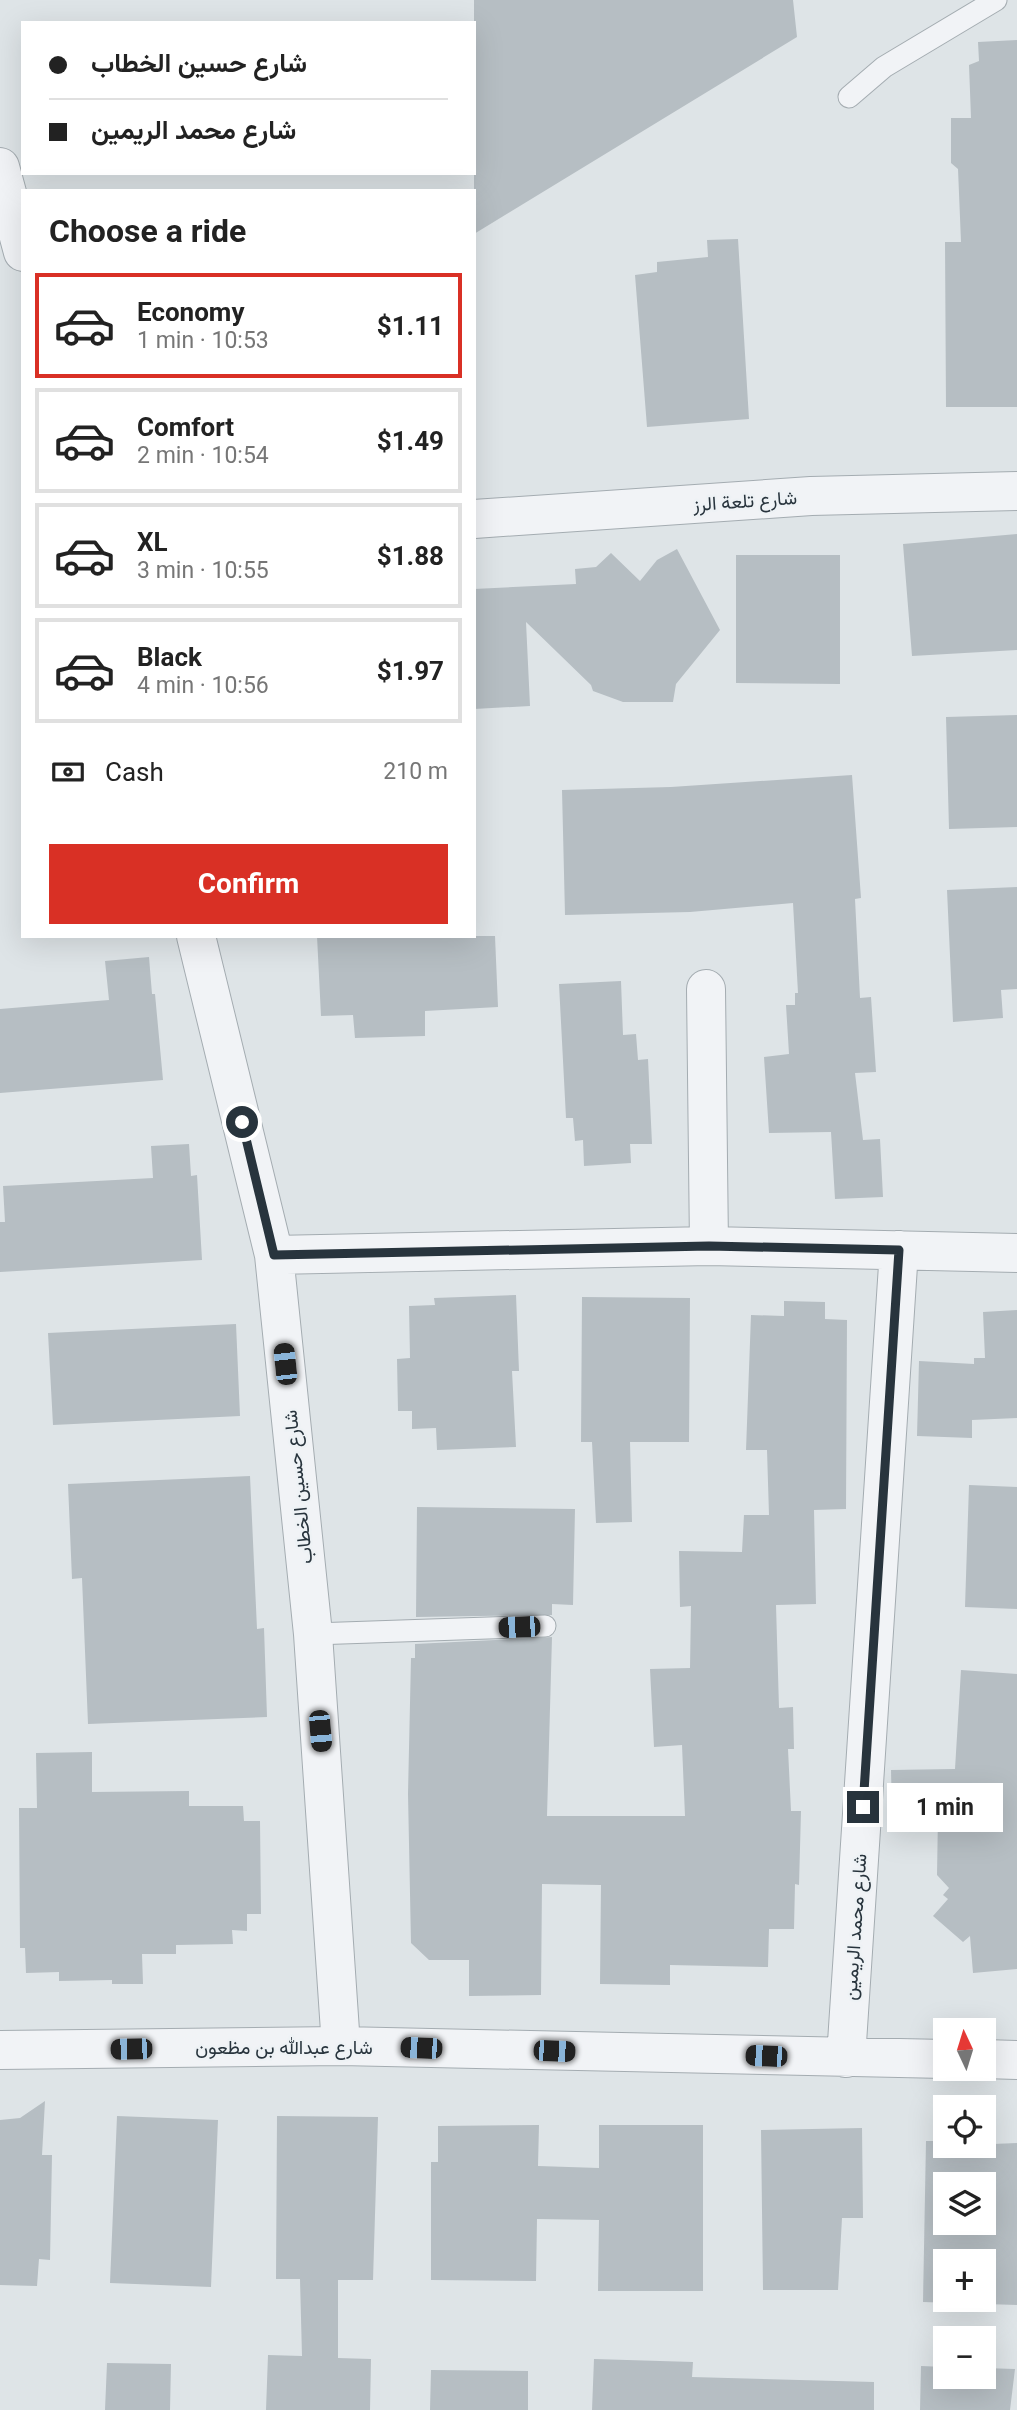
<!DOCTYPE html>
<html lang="en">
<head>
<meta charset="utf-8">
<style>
  :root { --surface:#fff; --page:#f2f2f2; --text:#222; --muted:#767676; --line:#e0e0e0; --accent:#d93025 }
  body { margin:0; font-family:Roboto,Vazirmatn,sans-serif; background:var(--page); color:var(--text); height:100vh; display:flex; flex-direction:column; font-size:26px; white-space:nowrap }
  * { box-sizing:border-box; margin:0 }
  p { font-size:23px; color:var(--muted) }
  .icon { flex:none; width:38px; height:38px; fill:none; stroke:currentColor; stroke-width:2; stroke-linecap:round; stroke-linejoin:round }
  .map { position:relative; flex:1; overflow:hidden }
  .side { position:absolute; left:21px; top:189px; width:455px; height:749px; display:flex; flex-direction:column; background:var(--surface); border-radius:0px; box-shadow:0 7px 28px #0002 }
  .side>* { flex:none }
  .guide { position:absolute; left:21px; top:21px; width:455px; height:154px; border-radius:0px; box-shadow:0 7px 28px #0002; display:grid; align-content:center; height:154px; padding:0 28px; background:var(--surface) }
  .needle { width:46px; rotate:356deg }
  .tools { position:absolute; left:933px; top:2018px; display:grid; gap:14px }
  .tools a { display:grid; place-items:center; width:63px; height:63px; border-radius:0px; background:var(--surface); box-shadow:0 7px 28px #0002; font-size:35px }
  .end { position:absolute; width:32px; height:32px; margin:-16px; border:9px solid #28343d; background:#fff; box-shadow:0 0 0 4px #fff }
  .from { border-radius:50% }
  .bubble { position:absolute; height:49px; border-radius:0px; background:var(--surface); box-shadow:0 7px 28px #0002; font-size:23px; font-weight:700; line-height:49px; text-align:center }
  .car { position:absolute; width:21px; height:42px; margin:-21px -10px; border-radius:9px; box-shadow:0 0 5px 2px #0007; background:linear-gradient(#222 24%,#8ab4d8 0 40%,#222 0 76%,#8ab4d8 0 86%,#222 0) }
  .guide b { display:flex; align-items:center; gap:24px; height:66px; font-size:26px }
  .guide b+b { border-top:2px solid var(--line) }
  .guide i { width:18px; height:18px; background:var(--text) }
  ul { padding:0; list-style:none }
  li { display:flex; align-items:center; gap:21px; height:105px; margin:0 14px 10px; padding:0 14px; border:4px solid var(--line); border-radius:0px }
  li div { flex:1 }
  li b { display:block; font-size:26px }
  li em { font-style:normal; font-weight:700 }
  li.current { border-color:var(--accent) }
  li>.icon { width:63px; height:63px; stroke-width:1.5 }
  h2 { padding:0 28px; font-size:32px; line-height:84px }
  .pay { display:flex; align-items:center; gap:18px; height:77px; padding:0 28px; font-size:26px }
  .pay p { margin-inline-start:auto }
  .button { display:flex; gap:14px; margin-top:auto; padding:14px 28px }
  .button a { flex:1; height:80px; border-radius:0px; background:var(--accent); color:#fff; font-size:28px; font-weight:700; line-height:80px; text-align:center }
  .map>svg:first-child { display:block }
</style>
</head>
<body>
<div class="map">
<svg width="1017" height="2410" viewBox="0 0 1017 2410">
  <rect width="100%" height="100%" fill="#dee4e7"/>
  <path fill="#b6bec3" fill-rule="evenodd" d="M474,0H793L797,37L474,234Z
    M1017,40V407H946L945,242H961L958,169L951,163V118H971L969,65L979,61L978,42Z
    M738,239L749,419L647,427L635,275L657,272V262L708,257L707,240Z
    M1017,534V650L912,656L903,544Z
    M677,549L720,630L676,684L673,702H623L593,691L591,685L526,622L530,706L474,709V589L576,584L575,569L596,567L611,553L640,581L657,560Z
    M736,555H840V684L736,683Z
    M1017,715V827L949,829L946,717Z
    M852,775L861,898L855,899L860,998L871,997L876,1072L855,1073L863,1140L880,1139L883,1197L835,1199L831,1132L769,1133L764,1057L789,1054L786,1005H795V993H798L793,903L690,912L565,915L562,790L671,787Z
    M1017,887V989L1001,990L1003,1018L953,1022L947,890Z
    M317,936H495L498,1007L425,1011V1036L355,1038L353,1015L321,1016Z
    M149,957L152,994H155L163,1080L0,1093V1009L109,1000L105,961Z
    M621,981L623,1035L636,1034L638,1060L648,1059L652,1144H630L631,1163L584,1166L583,1140L575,1141L573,1118H566L559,984Z
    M189,1144L191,1176L197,1175L202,1260L0,1272V1222H5L3,1186L153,1178L151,1146Z
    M516,1295L519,1371H512L516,1447L437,1450L436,1428L412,1429V1411H398L397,1359L410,1358L409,1306L435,1305L434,1298Z
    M582,1297L690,1298L689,1442H630L632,1522L596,1523L592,1442H581Z
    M784,1301L825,1302V1319L847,1320L846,1509L814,1510L816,1604L776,1605L779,1708L793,1707L794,1749H788L791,1811H801L799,1885L795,1884L794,1929H769L768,1967L670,1965V1985L600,1984L601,1885L542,1884L541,1995L469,1996V1960H429L411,1943L408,1794L411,1658H415V1644L552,1637L547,1816H685L682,1745L654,1747L650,1669L690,1668L691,1606L680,1607L679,1551L742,1552L744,1515H769L767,1450H746L751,1315L784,1316Z
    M1017,1310V1418L972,1420V1438L917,1436L919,1361L974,1364V1358H985L983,1312Z
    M236,1324L240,1416L53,1425L48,1333Z
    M250,1476L257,1629L264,1628L267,1717L88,1724L82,1578L72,1579L68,1484Z
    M969,1485L1017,1487V1609L965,1607Z
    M417,1507L575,1509L573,1605L552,1604V1615L416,1617Z
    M961,1670L1017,1674V1969L973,1973L970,1936L963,1942L933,1916L948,1899L943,1895L949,1888L937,1875L938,1815H892L891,1770L955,1769Z
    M92,1752V1792L189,1791V1806H243L244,1821H260L261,1914H247V1931L232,1930L233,1944L176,1945V1954H142L143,1984H112V1980L59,1981V1972L26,1973L25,1948H20L19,1808H37L36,1753Z
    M45,2101L42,2155H52L50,2260L39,2259L37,2286L0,2285V2120L20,2118Z
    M117,2116L218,2120L211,2287L110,2283Z
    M277,2116L378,2117L373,2280H338V2358L371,2359L370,2410H266L268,2355L302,2356L300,2279H276Z
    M539,2125L538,2166L599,2168V2125H703V2291H598L599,2220L537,2219L536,2281L431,2280V2162H438V2126Z
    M862,2128L863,2218H842L838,2290H763L761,2130Z
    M926,2141H945V2146L1017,2143V2305L923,2302ZM945,2184H984V2222H945ZM945,2261H984V2300H945Z
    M594,2359L693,2362L692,2377L874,2382V2410H592Z
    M107,2363L171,2364L170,2410H105Z
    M921,2366L945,2367V2376H984V2368L1015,2369L1010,2410H920Z
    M431,2370L528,2371V2410H430Z"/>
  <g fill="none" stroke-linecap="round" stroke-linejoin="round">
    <g stroke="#a4acb1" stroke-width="23">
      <path id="service" d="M849,97L884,67L996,0
        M313,1634L545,1626"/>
    </g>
    <g stroke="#a4acb1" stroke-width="40">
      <path id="minor" d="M0,167L23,252
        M474,519L811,496L1017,491
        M196,936L274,1255L313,1634L341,2046
        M706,989L709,1246
        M274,1255L709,1246L1017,1253
        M0,2050L341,2046L945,2059
        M846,2058L899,1250
        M984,2059L1017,2060"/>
    </g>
    <use href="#service" stroke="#f1f3f6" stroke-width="21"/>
    <use href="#minor" stroke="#f1f3f6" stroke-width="38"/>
  </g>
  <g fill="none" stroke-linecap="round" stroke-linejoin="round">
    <path stroke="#28343d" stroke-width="9" d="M242,1122L274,1255L709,1246L899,1250L863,1807"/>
  </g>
  <g text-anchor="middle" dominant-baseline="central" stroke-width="5" stroke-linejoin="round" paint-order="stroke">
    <g font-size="19" fill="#28343d" stroke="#eef2f5">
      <text transform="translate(745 501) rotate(-4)">شارع تلعة الرز</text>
      <text transform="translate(298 1487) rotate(-96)">شارع حسين الخطاب</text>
      <text transform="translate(855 1927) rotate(-86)">شارع محمد الريمين</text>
      <text x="284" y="2047">شارع عبدالله بن مظعون</text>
    </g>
  </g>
</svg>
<div class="tools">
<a><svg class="needle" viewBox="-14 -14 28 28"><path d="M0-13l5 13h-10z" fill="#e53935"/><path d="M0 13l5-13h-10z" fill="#767676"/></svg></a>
<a><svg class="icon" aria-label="locate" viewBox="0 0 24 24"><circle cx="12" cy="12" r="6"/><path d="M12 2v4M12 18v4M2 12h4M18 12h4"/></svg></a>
<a><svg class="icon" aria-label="layers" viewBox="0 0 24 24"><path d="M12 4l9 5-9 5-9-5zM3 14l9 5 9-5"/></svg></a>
<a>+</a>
<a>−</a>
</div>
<i class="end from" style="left:242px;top:1122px"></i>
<i class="end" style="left:863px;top:1807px"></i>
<div class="bubble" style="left:887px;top:1783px;width:116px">1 min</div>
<i class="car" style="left:285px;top:1364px;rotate:354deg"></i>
<i class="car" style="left:519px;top:1627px;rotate:268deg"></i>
<i class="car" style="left:320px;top:1731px;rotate:175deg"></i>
<i class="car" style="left:421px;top:2048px;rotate:272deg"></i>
<i class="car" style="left:131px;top:2049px;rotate:269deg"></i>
<i class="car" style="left:554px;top:2051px;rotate:92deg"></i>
<i class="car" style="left:766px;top:2056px;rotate:272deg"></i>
<div class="guide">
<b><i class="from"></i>شارع حسين الخطاب</b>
<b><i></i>شارع محمد الريمين</b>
</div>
<section class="side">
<h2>Choose a ride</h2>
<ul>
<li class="current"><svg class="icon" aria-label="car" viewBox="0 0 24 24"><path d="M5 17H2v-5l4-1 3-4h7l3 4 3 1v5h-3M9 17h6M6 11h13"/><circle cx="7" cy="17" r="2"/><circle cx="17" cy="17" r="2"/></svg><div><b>Economy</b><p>1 min · 10:53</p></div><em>$1.11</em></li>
<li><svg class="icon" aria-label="car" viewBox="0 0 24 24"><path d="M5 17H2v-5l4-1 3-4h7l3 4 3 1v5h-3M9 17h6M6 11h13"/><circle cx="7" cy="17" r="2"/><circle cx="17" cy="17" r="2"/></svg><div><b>Comfort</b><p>2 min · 10:54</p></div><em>$1.49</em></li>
<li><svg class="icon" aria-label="car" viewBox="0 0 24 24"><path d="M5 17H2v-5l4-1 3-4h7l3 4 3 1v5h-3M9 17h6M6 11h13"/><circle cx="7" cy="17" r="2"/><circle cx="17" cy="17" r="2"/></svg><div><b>XL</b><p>3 min · 10:55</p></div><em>$1.88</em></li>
<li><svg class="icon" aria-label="car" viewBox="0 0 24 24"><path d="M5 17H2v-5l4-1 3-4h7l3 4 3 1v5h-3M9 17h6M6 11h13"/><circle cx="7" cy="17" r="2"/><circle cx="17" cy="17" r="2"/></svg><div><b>Black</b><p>4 min · 10:56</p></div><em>$1.97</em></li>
</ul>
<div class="pay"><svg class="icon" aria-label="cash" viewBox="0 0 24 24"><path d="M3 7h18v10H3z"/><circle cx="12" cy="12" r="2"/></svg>Cash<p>210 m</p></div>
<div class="button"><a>Confirm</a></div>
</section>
</div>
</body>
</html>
